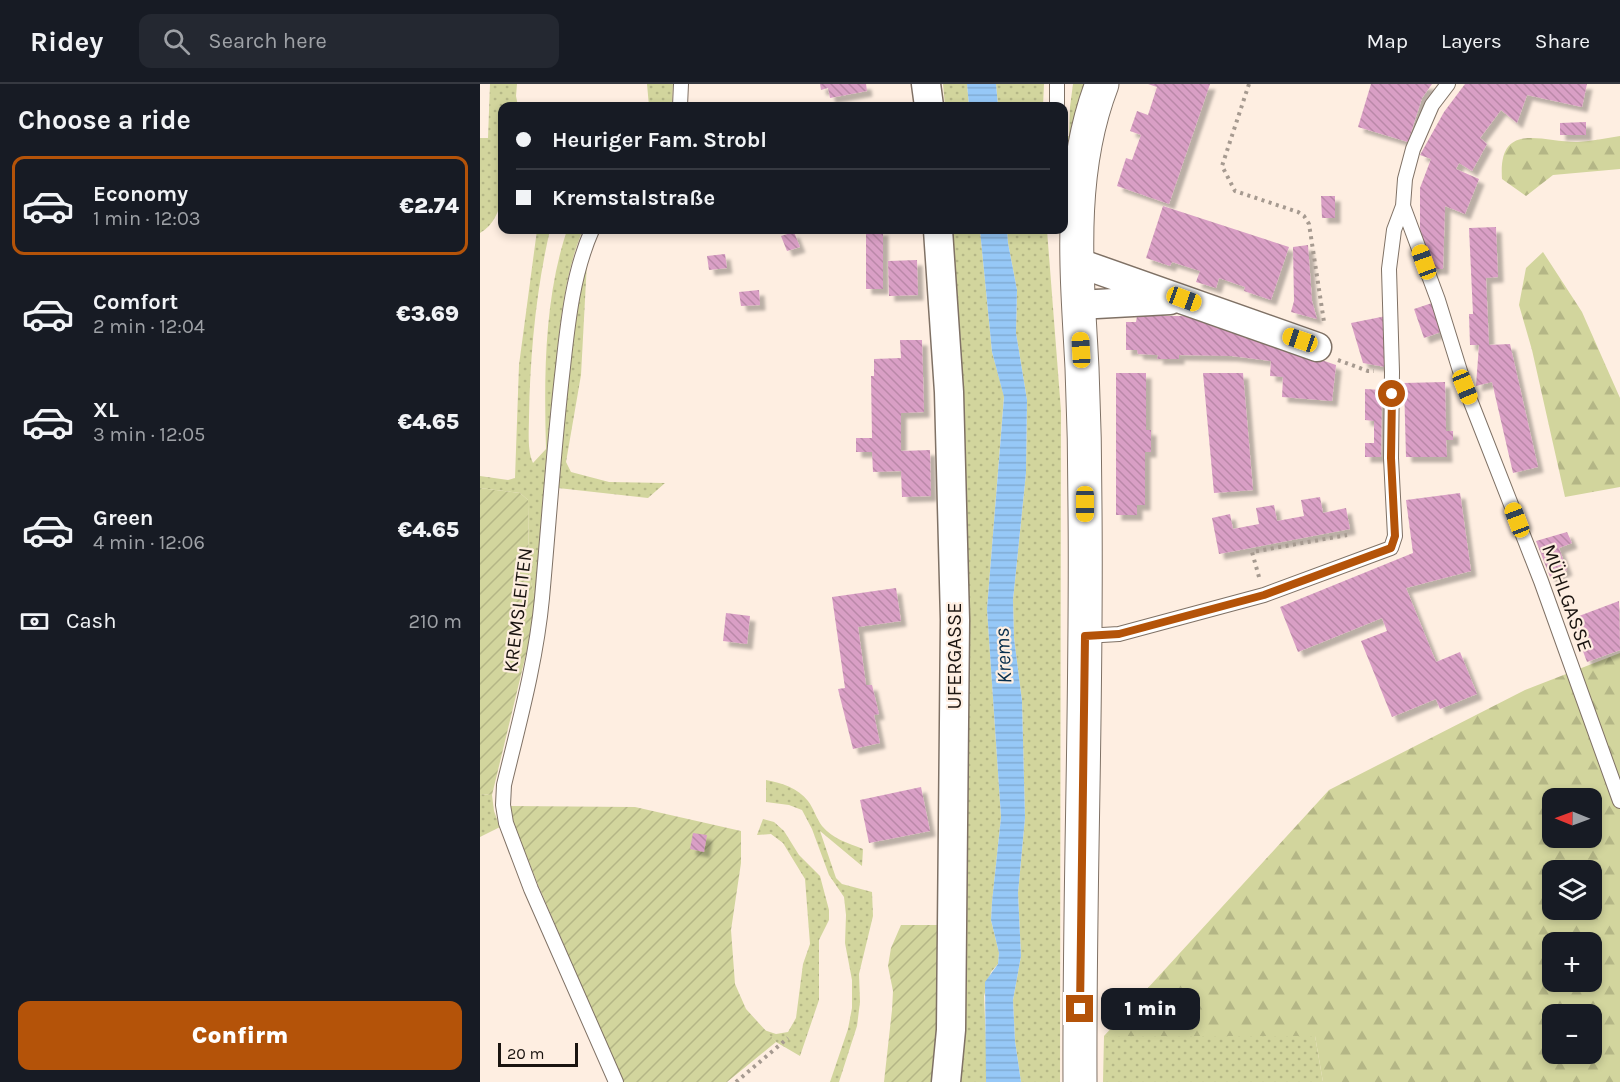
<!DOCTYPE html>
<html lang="en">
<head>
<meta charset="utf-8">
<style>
  :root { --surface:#171b24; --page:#242831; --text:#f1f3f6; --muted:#9ea1a6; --line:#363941; --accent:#b45309 }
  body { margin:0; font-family:Karla,sans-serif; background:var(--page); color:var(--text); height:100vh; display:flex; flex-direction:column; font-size:22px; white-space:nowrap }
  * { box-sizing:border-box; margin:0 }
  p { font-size:20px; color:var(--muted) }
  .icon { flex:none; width:33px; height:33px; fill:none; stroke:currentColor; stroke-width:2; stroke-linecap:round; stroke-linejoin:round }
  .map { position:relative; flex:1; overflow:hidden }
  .details { display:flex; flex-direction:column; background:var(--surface); width:480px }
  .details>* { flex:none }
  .guide { position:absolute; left:18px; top:18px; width:570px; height:132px; border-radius:12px; box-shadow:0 3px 9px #0003; display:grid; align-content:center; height:132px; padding:0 18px; background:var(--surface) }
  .needle { width:39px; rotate:271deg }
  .tools { position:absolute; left:1062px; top:704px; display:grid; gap:12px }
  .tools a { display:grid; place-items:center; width:60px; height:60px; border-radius:12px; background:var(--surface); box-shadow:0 3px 9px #0003; font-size:30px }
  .scale { position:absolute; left:18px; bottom:15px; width:80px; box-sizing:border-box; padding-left:6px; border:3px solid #1a1410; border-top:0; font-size:16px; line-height:21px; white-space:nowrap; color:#1a1410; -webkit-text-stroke:4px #feeee1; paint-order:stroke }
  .end { position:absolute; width:27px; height:27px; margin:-14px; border:8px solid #b45309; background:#fff; box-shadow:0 0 0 3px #fff }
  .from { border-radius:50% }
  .bubble { position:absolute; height:42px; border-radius:12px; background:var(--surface); box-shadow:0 3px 9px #0003; font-size:20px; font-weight:800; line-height:42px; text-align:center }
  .car { position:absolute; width:18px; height:36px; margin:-18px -9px; border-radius:8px; box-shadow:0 0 4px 2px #0007; background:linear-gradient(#f5c518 24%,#345 0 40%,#f5c518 0 76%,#345 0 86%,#f5c518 0) }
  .guide b { display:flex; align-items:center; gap:21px; height:57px; font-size:22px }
  .guide b+b { border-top:2px solid var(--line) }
  .guide i { width:15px; height:15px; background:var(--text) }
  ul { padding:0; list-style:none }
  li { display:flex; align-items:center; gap:18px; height:99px; margin:0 12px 9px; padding:0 6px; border:3px solid transparent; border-radius:12px }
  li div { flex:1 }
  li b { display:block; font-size:22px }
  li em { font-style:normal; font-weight:800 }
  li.selected { border-color:var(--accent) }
  li>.icon { width:54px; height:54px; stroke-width:1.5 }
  h2 { padding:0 18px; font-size:27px; line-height:72px }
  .pay { display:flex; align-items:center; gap:15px; height:66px; padding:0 18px; font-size:22px }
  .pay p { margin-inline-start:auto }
  .action { display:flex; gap:12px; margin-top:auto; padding:12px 18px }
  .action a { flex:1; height:69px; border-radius:12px; background:var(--accent); color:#fff; font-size:24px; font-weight:800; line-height:69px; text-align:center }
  header { display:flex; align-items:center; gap:36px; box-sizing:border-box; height:84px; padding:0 30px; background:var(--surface); border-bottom:2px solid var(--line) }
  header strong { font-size:28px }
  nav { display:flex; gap:33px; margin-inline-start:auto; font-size:21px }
  .search { width:420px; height:54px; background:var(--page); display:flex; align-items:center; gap:15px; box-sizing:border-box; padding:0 21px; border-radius:12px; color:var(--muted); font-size:22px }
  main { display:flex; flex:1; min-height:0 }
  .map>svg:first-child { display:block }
</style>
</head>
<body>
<header>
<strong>Ridey</strong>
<div class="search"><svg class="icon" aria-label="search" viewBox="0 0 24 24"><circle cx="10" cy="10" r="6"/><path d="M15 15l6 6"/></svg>Search here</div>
<nav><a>Map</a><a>Layers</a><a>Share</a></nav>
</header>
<main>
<section class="details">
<h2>Choose a ride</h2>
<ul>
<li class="selected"><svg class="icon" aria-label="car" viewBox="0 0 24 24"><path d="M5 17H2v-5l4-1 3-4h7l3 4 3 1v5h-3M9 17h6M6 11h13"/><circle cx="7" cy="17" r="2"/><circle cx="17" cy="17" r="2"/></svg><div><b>Economy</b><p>1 min · 12:03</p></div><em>€2.74</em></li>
<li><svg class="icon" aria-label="car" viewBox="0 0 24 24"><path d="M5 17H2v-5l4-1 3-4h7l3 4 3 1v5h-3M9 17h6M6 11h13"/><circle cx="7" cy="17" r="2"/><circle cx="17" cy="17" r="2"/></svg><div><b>Comfort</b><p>2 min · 12:04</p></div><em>€3.69</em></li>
<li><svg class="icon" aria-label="car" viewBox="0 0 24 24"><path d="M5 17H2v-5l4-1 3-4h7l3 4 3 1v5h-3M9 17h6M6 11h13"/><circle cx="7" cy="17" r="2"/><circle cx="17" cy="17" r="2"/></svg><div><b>XL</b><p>3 min · 12:05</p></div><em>€4.65</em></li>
<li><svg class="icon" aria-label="car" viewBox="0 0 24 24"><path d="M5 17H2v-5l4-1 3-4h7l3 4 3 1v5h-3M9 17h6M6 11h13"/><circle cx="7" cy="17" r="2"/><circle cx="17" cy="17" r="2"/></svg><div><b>Green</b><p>4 min · 12:06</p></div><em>€4.65</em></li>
</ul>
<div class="pay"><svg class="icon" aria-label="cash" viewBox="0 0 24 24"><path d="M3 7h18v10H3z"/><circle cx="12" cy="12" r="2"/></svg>Cash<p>210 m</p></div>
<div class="action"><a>Confirm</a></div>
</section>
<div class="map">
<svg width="1140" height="998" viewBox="0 0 1140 998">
  <defs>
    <pattern id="grass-dots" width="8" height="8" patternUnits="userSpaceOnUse" patternTransform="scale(1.5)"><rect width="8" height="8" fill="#d2d59d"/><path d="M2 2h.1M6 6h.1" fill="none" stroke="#b4b686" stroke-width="1.8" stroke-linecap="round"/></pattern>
    <pattern id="forest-firs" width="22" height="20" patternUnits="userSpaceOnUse" patternTransform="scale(1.5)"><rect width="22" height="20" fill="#d2d59d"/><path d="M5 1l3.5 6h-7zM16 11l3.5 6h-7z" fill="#b4b686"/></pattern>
    <pattern id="garden-furrows" width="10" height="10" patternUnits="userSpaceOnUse" patternTransform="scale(1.5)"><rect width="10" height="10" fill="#d2d59d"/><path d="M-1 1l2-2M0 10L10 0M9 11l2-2" fill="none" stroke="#b4b686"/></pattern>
    <pattern id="water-rules" width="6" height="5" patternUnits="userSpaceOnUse" patternTransform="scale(1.5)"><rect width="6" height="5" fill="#96c8f7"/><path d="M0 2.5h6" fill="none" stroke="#81abd3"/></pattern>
    <pattern id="building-back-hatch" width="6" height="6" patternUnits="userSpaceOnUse" patternTransform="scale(1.5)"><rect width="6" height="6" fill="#d99fc5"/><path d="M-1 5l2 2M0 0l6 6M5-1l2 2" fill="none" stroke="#ba88a8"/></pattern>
    <filter id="shadow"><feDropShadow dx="5.5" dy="5.5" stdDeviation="1.5" flood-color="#0004"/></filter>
  </defs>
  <rect width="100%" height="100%" fill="#feeee1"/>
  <path fill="url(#grass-dots)" d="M10,0H37L36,12L38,22H22V113C19,127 14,141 0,149V54H8Z
    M167,0H193L192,22H169Z
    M463,0H487L489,22H465Z
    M516,0H564L563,22H518Z
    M593,0H607L593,55L584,78V52H589L590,23Z
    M57,146H70C56,206 50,271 49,333C49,347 47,366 53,379L66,365C64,293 64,215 87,146H103C84,190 80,242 75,289C66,364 61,439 55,514L49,490L48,416L40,409L0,404V392L28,396L35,394L39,281Z
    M472,146H500L512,268L524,312L507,525L521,733L512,818L511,836L519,869L518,880L511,888L504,912L507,981L506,998H478Z
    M527,146H567L581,327L580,998H541L535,957L533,916L541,872L538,809L545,734L542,617L534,554L533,516L546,389L547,316L536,249L537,206L528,159Z
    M107,178L101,291L86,378L91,388L129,398L185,399L168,414L78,404C83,332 87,246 107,178Z
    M286,696C302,699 318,704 328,717C334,725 336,734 342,742C353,755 368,759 383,765L382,782L340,747L356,794L362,800L392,808L393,832L379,890L380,918L377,942L359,998H350L368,945L372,924V896L365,859L366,831L364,813L349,791L332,745L322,726L309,721L286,718Z
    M0,710L12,711L14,727L20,743L0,753Z
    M283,735L294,738L304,747L319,771L340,792L349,826V836L339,856V916L320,972L296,958L284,946L296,950L308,948L316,934L323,880L330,860L325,795L303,759L291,750L277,751Z
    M624,952H835L843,998H623Z"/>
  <path fill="url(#forest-firs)" fill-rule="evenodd" d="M1140,52V85L1073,91L1046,112L1022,95C1018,35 1063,59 1098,58C1112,57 1126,54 1140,52Z
    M1063,168L1102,228L1140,314V403L1085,413L1052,266L1039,221L1046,184Z
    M1140,569V998H843L835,952H624L849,706L1045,606ZM1072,714H1112V753H1072ZM1072,786H1112V825H1072ZM1072,858H1112V897H1072ZM1072,930H1112V969H1072Z"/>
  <path fill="url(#garden-furrows)" d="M0,404L40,409L48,416L49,490L55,514L48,562L12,711L0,710Z
    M30,722L155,723L261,747V779L251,846L255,900L266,925L296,958L247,998H143L59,803L33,738Z
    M421,841H460L458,942L454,998H404L412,926L413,907L408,882L411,864Z"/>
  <path fill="url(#water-rules)" d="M487,0H516L518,22H489Z
    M500,146H527L528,159L537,206L536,249L547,316L546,389L533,516L534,554L542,617L545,734L538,809L541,872L533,916L535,957L541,998H506L505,898L518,880L519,869L511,836L512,818L521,733L507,525L524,313L512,268Z"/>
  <path fill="url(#building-back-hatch)" filter="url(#shadow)" d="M340,0H386L387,7L350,14L348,4L341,6Z
    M668,0H730L689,120L637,102L646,74L652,76L661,51L650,47L657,27L668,31L677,3Z
    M891,0H952L942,14L928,58L878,43Z
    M985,0H1107L1102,23L1047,11L1037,39L1021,26L1000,54L1007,60L992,87L979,79L976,85L999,95L985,130L965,122L963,185H953L940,147V104L951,75L940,71L964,28Z
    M1106,38V51H1080V39Z
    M841,112H855V134H842Z
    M683,122L809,163L791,216L764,207L765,203L739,194L736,204L716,198L720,187L692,178L690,182L666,174Z
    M1016,143L1018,193L1006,194L1009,261L1030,260L1058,383L1033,389L1012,298L996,302L999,261H990L989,230H993L989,144Z
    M386,146H403V205H386Z
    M314,148L320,163L307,167L301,152Z
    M828,161L832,217L837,235L811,228L814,217L813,163Z
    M245,170L247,184L229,186L227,172Z
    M437,176L438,211L409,212L408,177Z
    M279,206L280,221L261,222L259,208Z
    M952,219L961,248L944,254L934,225Z
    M657,232H713L856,281L852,317L802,313L803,293L790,292L791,277L752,272L699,271V275H677L678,271L658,270L657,266H646V238H656Z
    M906,232L905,283L883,279L871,239Z
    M420,256H442L444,328L421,329V367L450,366L451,412L422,413L421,387L393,388L392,368H376V354H392L391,292H394V275L421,274Z
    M636,289H666V346H671V368H665V421H657V431H636Z
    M723,289H763L773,406L734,409Z
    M965,298L966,347H973V356H966L967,373H926L924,299Z
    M885,305L902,306L901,373H885V359H894V337L885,336Z
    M980,409L991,487L926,504L956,578L980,568L997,610L960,625L956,615L912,633L881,557L907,547L902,534L818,568L800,523L933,469L926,416Z
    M840,413L843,429L866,424L870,445L739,470L732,434L750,430L753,445L779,440L776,424L794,421L797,437L824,432L821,416Z
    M1087,448L1092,459L1079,464L1087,486L1070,493L1056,457Z
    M416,504L421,537L378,543L386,601H392L399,630L394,631L400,659L373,665L358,605L365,604L352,513Z
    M1139,517L1140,566L1107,578L1091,535Z
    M246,529L270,532L267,560L243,557Z
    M441,703L450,747L389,759L380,716Z
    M213,749L227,751L224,768L210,765Z"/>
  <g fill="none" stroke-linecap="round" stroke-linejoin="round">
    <g stroke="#7f7165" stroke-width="16">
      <path id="service" d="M577,20V0
        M200,22L201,0
        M923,122L958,216L985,303L1061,497L1140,717
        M112,146C93,189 88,237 83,283C74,360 69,437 62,514C56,578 39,639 24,701L23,721L26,739L51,805L136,998
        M605,552L639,550L784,511L911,464L915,452L911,374L912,288L909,185L914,146L923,122L925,95L933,65L952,21L968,0"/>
    </g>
    <g stroke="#7f7165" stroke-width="31">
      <path id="minor" d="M446,0L449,22
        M458,146L469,308L475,536L471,946L466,998
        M596,178L837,263
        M598,221L690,216"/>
    </g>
    <g stroke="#7f7165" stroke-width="35">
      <path id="secondary" d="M600,998C599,807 607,616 605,424C605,377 604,331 602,284C597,189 587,91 622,0"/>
    </g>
    <path stroke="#a69a90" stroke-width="4" stroke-dasharray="3 4.5" stroke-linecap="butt" d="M769,0L742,82L755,107L818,128L824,132L829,140L844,238
      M858,276L888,287H894
      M779,493L772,468L867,451
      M256,998L308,954"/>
    <use href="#service" stroke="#fff" stroke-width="14"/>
    <use href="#minor" stroke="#fff" stroke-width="28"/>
    <use href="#secondary" stroke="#fff" stroke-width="33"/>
  </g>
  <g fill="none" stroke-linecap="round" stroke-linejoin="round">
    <path stroke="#b45309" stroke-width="8" d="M600,925L605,552L639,550L784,511L911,464L915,452L911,374L912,310"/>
  </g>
  <g text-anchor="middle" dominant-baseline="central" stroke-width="4.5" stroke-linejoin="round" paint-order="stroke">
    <g font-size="20" fill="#1a1410" stroke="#feeee1">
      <text transform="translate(1087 514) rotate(70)">MÜHLGASSE</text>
      <text transform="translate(38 526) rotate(-83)">KREMSLEITEN</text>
      <text transform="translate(474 572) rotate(-90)">UFERGASSE</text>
    </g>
    <g font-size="21" font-style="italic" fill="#072e4c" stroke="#feeee1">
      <text transform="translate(523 572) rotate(-93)">Krems</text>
    </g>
  </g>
</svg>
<div class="tools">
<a><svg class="needle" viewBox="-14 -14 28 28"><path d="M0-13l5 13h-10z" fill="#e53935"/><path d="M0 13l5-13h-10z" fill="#9ea1a6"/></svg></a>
<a><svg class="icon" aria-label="layers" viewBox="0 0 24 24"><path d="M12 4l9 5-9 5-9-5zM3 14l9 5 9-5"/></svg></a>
<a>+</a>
<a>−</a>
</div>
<div class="scale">20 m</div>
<i class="end from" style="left:912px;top:310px"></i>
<i class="end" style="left:600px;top:925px"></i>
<div class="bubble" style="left:621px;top:904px;width:99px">1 min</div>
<i class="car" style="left:944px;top:178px;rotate:340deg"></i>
<i class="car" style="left:704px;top:215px;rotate:110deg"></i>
<i class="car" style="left:820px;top:256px;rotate:289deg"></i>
<i class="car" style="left:601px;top:266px;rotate:357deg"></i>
<i class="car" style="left:985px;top:303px;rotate:158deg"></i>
<i class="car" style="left:605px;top:420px;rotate:180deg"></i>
<i class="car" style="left:1037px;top:436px;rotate:339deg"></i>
<div class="guide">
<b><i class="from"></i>Heuriger Fam. Strobl</b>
<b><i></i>Kremstalstraße</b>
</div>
</div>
</main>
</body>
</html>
